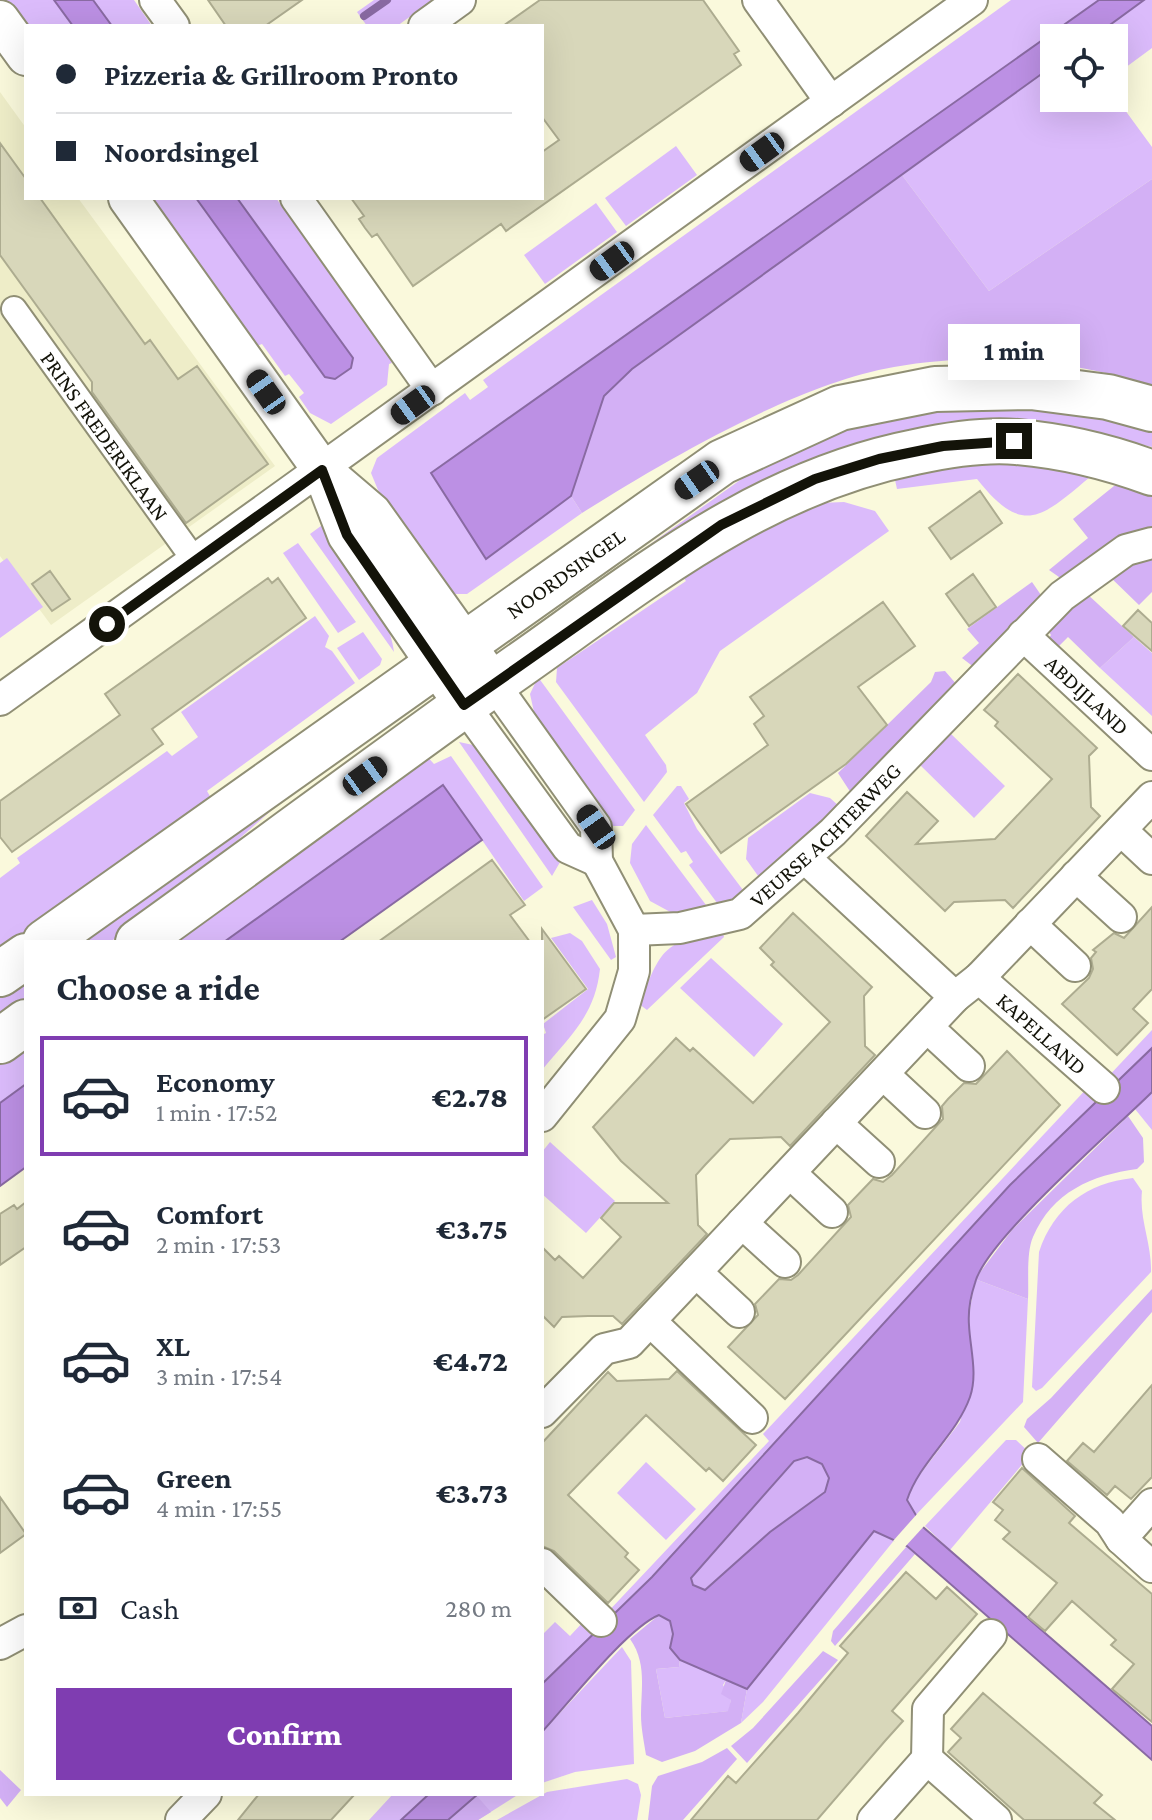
<!DOCTYPE html>
<html lang="en">
<head>
<meta charset="utf-8">
<style>
  :root { --surface:#fff; --page:#f2f2f3; --text:#1f2937; --muted:#747a83; --line:#e0e1e3; --accent:#7f3db1 }
  body { margin:0; font-family:"Crimson Pro",serif; background:var(--page); color:var(--text); height:100vh; display:flex; flex-direction:column; font-size:30px; white-space:nowrap }
  * { box-sizing:border-box; margin:0 }
  p { font-size:26px; color:var(--muted) }
  .icon { flex:none; width:44px; height:44px; fill:none; stroke:currentColor; stroke-width:2; stroke-linecap:round; stroke-linejoin:round }
  .map { position:relative; flex:1; overflow:hidden }
  .panel { position:absolute; left:24px; top:940px; width:520px; height:856px; display:flex; flex-direction:column; background:var(--surface); border-radius:0px; box-shadow:0 8px 32px #0002 }
  .panel>* { flex:none }
  .guide { position:absolute; left:24px; top:24px; width:520px; height:176px; border-radius:0px; box-shadow:0 8px 32px #0002; display:grid; align-content:center; height:176px; padding:0 32px; background:var(--surface) }
  .buttons { position:absolute; left:1040px; top:24px; display:grid; gap:16px }
  .buttons a { display:grid; place-items:center; width:88px; height:88px; border-radius:0px; background:var(--surface); box-shadow:0 8px 32px #0002; font-size:40px }
  .end { position:absolute; width:36px; height:36px; margin:-18px; border:10px solid #131309; background:#fff; box-shadow:0 0 0 4px #fff }
  .from { border-radius:50% }
  .bubble { position:absolute; height:56px; border-radius:0px; background:var(--surface); box-shadow:0 8px 32px #0002; font-size:26px; font-weight:800; line-height:56px; text-align:center }
  .car { position:absolute; width:24px; height:48px; margin:-24px -12px; border-radius:10px; box-shadow:0 0 6px 2px #0007; background:linear-gradient(#222 24%,#8ab4d8 0 40%,#222 0 76%,#8ab4d8 0 86%,#222 0) }
  .guide b { display:flex; align-items:center; gap:28px; height:76px; font-size:30px }
  .guide b+b { border-top:2px solid var(--line) }
  .guide i { width:20px; height:20px; background:var(--text) }
  ul { padding:0; list-style:none }
  li { display:flex; align-items:center; gap:24px; height:120px; margin:0 16px 12px; padding:0 16px; border:4px solid transparent; border-radius:0px }
  li div { flex:1 }
  li b { display:block; font-size:30px }
  li em { font-style:normal; font-weight:800 }
  li.selected { border-color:var(--accent) }
  li>.icon { width:72px; height:72px; stroke-width:1.5 }
  h2 { padding:0 32px; font-size:36px; line-height:96px }
  .pay { display:flex; align-items:center; gap:20px; height:88px; padding:0 32px; font-size:30px }
  .pay p { margin-inline-start:auto }
  .button { display:flex; gap:16px; margin-top:auto; padding:16px 32px }
  .button a { flex:1; height:92px; border-radius:0px; background:var(--accent); color:#fff; font-size:32px; font-weight:800; line-height:92px; text-align:center }
  .map>svg:first-child { display:block }
</style>
</head>
<body>
<div class="map">
<svg width="1152" height="1820" viewBox="0 0 1152 1820">
  <rect width="100%" height="100%" fill="#faf9dc"/>
  <path fill="#eeedc8" d="M0,92L26,128V198H78L275,466L51,625L0,556Z"/>
  <path fill="#dbbbfb" d="M3,0H54L73,26H26V32Z
    M93,0H134L152,26H112Z
    M374,0H433L397,26H367L357,12Z
    M1011,0H1099L432,473L486,558L571,496L582,513L467,594H449L378,490L371,473L377,458L465,393L470,400L488,387L483,380Z
    M1144,0H1152V48L1114,76V38H1092Z
    M1054,65V98H1114V95L1152,147V179L989,291L902,175Z
    M676,146L697,175L626,226L605,198Z
    M145,198H196L325,377L335,379L353,358L237,198H276L386,352L392,363L389,364L387,385L331,424L310,413L299,397L304,393L289,374L285,376L262,344L257,346Z
    M596,203L617,232L545,284L524,255Z
    M1028,403L1152,425V447L1063,426L927,429L824,454L778,473L729,501L534,636L530,630L750,473L806,441L899,412Z
    M958,460L1089,468L1090,477C1041,518 1023,537 977,479L897,489L893,471Z
    M844,502L875,511L889,531L720,651L697,693L645,735L666,765L667,772L644,802L556,682L557,668L686,581L679,572L795,504Z
    M325,523C346,559 390,611 394,652L310,534Z
    M298,543L356,622L338,633L283,553Z
    M7,558L43,607L0,638V563Z
    M315,616L329,636L325,647L332,651L355,683L207,791L215,805L0,957V878L20,863L17,858L167,751L172,756L198,737L181,712Z
    M363,632L382,659L380,665L359,680L337,648Z
    M1134,637L1152,653V716L1100,668Z
    M538,677L635,810L623,826H613L534,712L530,694Z
    M397,710L402,717L273,809L174,896L110,942H76Z
    M950,733L1005,786L974,818L920,765Z
    M459,742L478,746L563,857L552,876Z
    M424,753L434,764L451,756L543,887L524,901L482,840L224,942H163Z
    M677,786H681L689,799L684,803L697,829L746,894L720,907L689,865L693,862L686,851L681,853L653,815Z
    M810,793L830,798L839,806L761,880L746,859L748,838Z
    M646,825L709,909L674,914L650,901L630,863L632,844Z
    M592,900L607,924L616,957L611,960L573,907Z
    M722,930L724,937L647,1010L639,1004C663,947 661,944 722,930Z
    M570,933L582,941L600,969C595,1015 571,1035 542,1070V1035L546,1033L543,1024L588,989L551,938Z
    M711,958L783,1024L754,1057L680,988Z
    M26,978V1002L0,1021V997Z
    M1152,1030V1048L1112,1088L1104,1081Z
    M26,1041V1084L0,1103V1060Z
    M1091,1084L1104,1095L1010,1185L652,1577L607,1620L604,1616L769,1441L763,1434Z
    M1152,1092V1130L1135,1109Z
    M550,1142L615,1201L586,1233L542,1194V1152Z
    M1133,1178L1142,1191C1139,1219 1152,1244 1151,1272L1042,1388L1036,1391L1032,1387L1039,1252C1054,1207 1087,1183 1133,1178Z
    M975,1279L1028,1299L1023,1402L914,1517L907,1500L912,1485L960,1422L973,1367L968,1322Z
    M1006,1440H1016L1031,1454L950,1550L925,1526Z
    M646,1462L696,1509L666,1540L617,1493Z
    M874,1531L896,1538L763,1702L741,1723L747,1689Z
    M584,1621L599,1628L542,1684V1635L555,1622L570,1636Z
    M622,1647L631,1661L634,1764L575,1772L542,1783V1732Z
    M680,1660L726,1680L723,1685L731,1700L729,1711L665,1718L656,1669L679,1667Z
    M627,1779L638,1784L641,1795L637,1820H497L547,1792Z
    M393,1794H429L401,1820H369Z
    M478,1794H519L478,1820H448Z"/>
  <path fill="#d3b0f5" d="M902,175L989,291L1152,179V386C1071,359 978,352 894,367C796,384 666,460 582,513L571,496L604,396L632,369Z
    M1131,480L1152,482V535L1073,578L1059,577L1049,570L1088,538L1073,519L1114,486Z
    M1152,549V592L1139,605L1107,574Z
    M1032,582L1041,595L1038,602L975,668L962,658L979,643L967,629Z
    M1086,593L1134,637L1100,668L1068,637L1055,650L1046,642L1051,635L1049,632Z
    M945,671L958,686L851,793L838,773L931,682L935,672Z
    M1128,1116L1143,1138L1144,1162L1137,1169C1092,1175 1052,1192 1033,1237C1026,1253 1029,1281 1028,1299L975,1279L1012,1230Z
    M1152,1289V1312L1038,1443L1024,1427L1027,1419L1051,1398Z
    M807,1457L822,1464L829,1478L825,1492L770,1532L705,1590L693,1586L691,1578L794,1461Z
    M907,1546L915,1554L835,1646L831,1641L833,1631Z
    M659,1615L670,1621L673,1634L670,1648L680,1660L679,1667L656,1669L665,1718L728,1711L731,1700L721,1694L726,1680L747,1689L741,1723L695,1751L662,1762L646,1755C644,1742 641,1728 641,1715C641,1688 647,1663 630,1639Z
    M823,1651L838,1660L747,1763L731,1746L753,1728Z
    M727,1748L737,1759L683,1820H648L652,1786L658,1776L702,1762Z
    M0,1770L21,1790L7,1807L0,1798Z
    M476,1795L491,1812L478,1820H448Z"/>
  <path fill="#bc90e4" stroke="#896aa2" stroke-width="2" fill-rule="evenodd" d="M54,0H93L112,26H73Z
    M1099,0H1144L1092,38H1054V65L632,369L604,396L571,496L486,559L431,473Z
    M196,198H237L353,358L351,368L335,379L325,377Z
    M443,785L482,840L339,942H224Z
    M1152,1048V1092C1116,1128 985,1241 975,1283C971,1295 968,1312 969,1325C970,1348 978,1374 970,1397C956,1436 920,1461 907,1500L923,1527L1152,1726V1760L907,1546L874,1531L747,1689L680,1660L670,1648L673,1634L670,1621L659,1615C627,1628 568,1704 542,1732V1684L652,1577L1010,1185ZM807,1457L822,1464L829,1478L825,1492L770,1532L705,1590L693,1585L691,1578L794,1461Z
    M26,1084V1167L0,1186V1103Z
    M429,1794H478L448,1820H401Z"/>
  <path fill="#faf9dc" d="M917,1514L926,1524L904,1548L893,1541Z"/>
  <g fill="none" stroke-linecap="round" stroke-linejoin="round">
    <path stroke="#896aa2" stroke-width="8" d="M364,16L387,0"/>
  </g>
  <path fill="#d8d7ba" stroke="#adac90" stroke-width="2" d="M208,0H302L265,26H226Z
    M540,0H703L739,51L734,54L741,65L506,231L501,224L413,286L377,234L372,237L365,228L359,219L364,216L351,198H542V152L559,140L542,117V26H503Z
    M0,143L26,179V198H40L145,344L150,340L178,379L197,366L268,464L186,523L92,392V382L0,255Z
    M980,491L1002,523L951,559L929,528Z
    M50,571L70,599L52,611L32,584Z
    M973,574L996,607L969,626L946,594Z
    M268,578L272,583L278,578L306,618L152,729L163,744L12,852L0,837V801L120,715L105,694Z
    M883,602L915,646L858,687L887,725L846,764L721,853L686,804L768,745L754,724L764,716L750,697Z
    M1138,610L1152,623V651L1123,626Z
    M1018,674L1097,748L1089,756L1091,807L1100,816L1013,908L1005,900L978,901L954,902L945,911L866,836L907,792L938,821L916,844L995,839L1052,779L995,726L998,722L984,710Z
    M492,860L525,905L510,915L530,942H378Z
    M1152,907V989L1133,1009L1148,1023L1117,1055L1062,1004L1089,978L1093,969L1091,958L1096,952L1093,950L1114,933L1124,938Z
    M793,913L872,987L864,996L865,1046L875,1055L790,1146L781,1137L730,1139L705,1165L696,1175L698,1225L707,1234L622,1324L613,1316H588L562,1317L554,1327L542,1315V1247L555,1260L559,1256L583,1278L621,1237L601,1218L614,1203H668L621,1161L593,1127L676,1038L690,1051L693,1048L753,1103L830,1022L771,965L774,962L760,948Z
    M542,929L586,989L542,1020Z
    M1007,1051L1060,1105L785,1399L728,1347L758,1315L755,1304L779,1279L791,1280L798,1275L851,1217L848,1205L873,1179L883,1182L892,1175L943,1119L942,1106L948,1099L964,1083L976,1084Z
    M26,1202V1247L0,1265V1214L14,1205L17,1209Z
    M677,1371L756,1445L723,1481L709,1468L706,1471L646,1415L568,1495L628,1553L625,1557L639,1570L608,1603L554,1551L542,1546V1443L608,1372L617,1381L669,1379Z
    M1152,1385V1477L1131,1499L1115,1486L1107,1495L1067,1461L1083,1443L1094,1452Z
    M1022,1468L1075,1516L1069,1523L1152,1594V1722L1112,1689L1134,1664L1111,1645L1116,1640L1072,1601L1045,1631L1028,1617L1057,1583L1003,1539L1010,1532L995,1520L1003,1510L993,1502Z
    M0,1497L26,1534L0,1553Z
    M906,1572L936,1599L947,1587L977,1614L892,1711L903,1721L885,1741L817,1820H691L728,1776L736,1783L798,1713L848,1653L840,1646Z
    M983,1693L1102,1795L1094,1803L1115,1820H1024L948,1752L961,1738L951,1729Z
    M259,1794H355L331,1820H238Z"/>
  <g fill="none" stroke-linecap="round" stroke-linejoin="round">
    <g stroke="#908f75" stroke-width="28">
      <g id="pedestrian">
        <path id="s1" d="M14,309L195,561"/>
      </g>
    </g>
    <g stroke="#908f75" stroke-width="34">
      <g id="minor">
        <path d="M155,0L174,26"/>
        <path d="M758,0L831,102"/>
        <path d="M424,26L460,0"/>
        <path d="M296,198L432,390"/>
        <path id="s2" d="M1023,635L1152,755"/>
        <path d="M494,684L596,827L597,861L634,930V971L620,1019L542,1116"/>
        <path d="M0,700L972,0"/>
        <path d="M464,705L568,848L597,861"/>
        <path d="M1121,830L1152,859"/>
        <path d="M806,859L955,997"/>
        <path d="M1076,876L1121,917"/>
        <path d="M1030,924L1075,966"/>
        <path id="s3" d="M634,930L680,928L740,914L833,832L1062,596L1126,550L1152,543"/>
        <path id="s4" d="M979,978L1104,1088"/>
        <path d="M927,1027L969,1066"/>
        <path d="M883,1074L925,1113"/>
        <path d="M836,1123L879,1162"/>
        <path d="M790,1173L832,1212"/>
        <path d="M742,1223L785,1262"/>
        <path d="M696,1272L739,1312"/>
        <path d="M650,1321L752,1418"/>
        <path d="M542,1412L604,1349L629,1343L955,997L979,978L1152,797"/>
        <path d="M1038,1459L1110,1522L1121,1539"/>
        <path d="M1152,1504L1121,1539L1152,1567"/>
        <path d="M542,1564L601,1621"/>
        <path d="M0,1644L26,1630"/>
        <path d="M927,1759L928,1709L991,1635"/>
        <path d="M181,1820L206,1794"/>
        <path d="M873,1820L927,1759L996,1820"/>
      </g>
    </g>
    <g stroke="#908f75" stroke-width="42">
      <path id="tertiary" d="M0,20L26,56
        M128,198L322,470L347,535L464,705
        M324,472L372,513L494,684"/>
    </g>
    <g stroke="#908f75" stroke-width="48">
      <g id="secondary">
        <path id="s5" d="M45,942L722,462L840,408L935,389L1031,387L1108,397L1152,409"/>
        <path d="M138,942C262,853 385,761 510,672C639,582 757,483 915,452C947,445 984,439 1017,442C1063,446 1109,457 1152,473"/>
        <path d="M0,974L26,956"/>
        <path d="M0,1041L26,1022"/>
      </g>
    </g>
    <use href="#pedestrian" stroke="#fff" stroke-width="24"/>
    <use href="#minor" stroke="#fff" stroke-width="30"/>
    <use href="#tertiary" stroke="#fff" stroke-width="38"/>
    <use href="#secondary" stroke="#fff" stroke-width="44"/>
  </g>
  <g fill="none" stroke-linecap="round" stroke-linejoin="round">
    <path stroke="#131309" stroke-width="10" d="M107,624L322,470L347,535L464,705L721,525L815,479L879,459L943,446L1014,441"/>
  </g>
  <g text-anchor="middle" dominant-baseline="central" stroke-width="8" stroke-linejoin="round" paint-order="stroke">
    <g font-size="22" fill="#131309" stroke="#faf9dc">
      <text stroke="none"><textPath href="#s1" startOffset="156">PRINS FREDERIKLAAN</textPath></text>
      <text stroke="none"><textPath href="#s5" startOffset="638">NOORDSINGEL</textPath></text>
      <text stroke="none"><textPath href="#s2" startOffset="88">ABDIJLAND</textPath></text>
      <text stroke="none"><textPath href="#s3" startOffset="224">VEURSE ACHTERWEG</textPath></text>
      <text stroke="none"><textPath href="#s4" startOffset="84">KAPELLAND</textPath></text>
    </g>
  </g>
</svg>
<div class="buttons">
<a><svg class="icon" aria-label="locate" viewBox="0 0 24 24"><circle cx="12" cy="12" r="6"/><path d="M12 2v4M12 18v4M2 12h4M18 12h4"/></svg></a>
</div>
<i class="end from" style="left:107px;top:624px"></i>
<i class="end" style="left:1014px;top:441px"></i>
<div class="bubble" style="left:948px;top:324px;width:132px">1 min</div>
<i class="car" style="left:762px;top:152px;rotate:234deg"></i>
<i class="car" style="left:612px;top:261px;rotate:234deg"></i>
<i class="car" style="left:266px;top:392px;rotate:325deg"></i>
<i class="car" style="left:413px;top:405px;rotate:234deg"></i>
<i class="car" style="left:697px;top:480px;rotate:235deg"></i>
<i class="car" style="left:365px;top:776px;rotate:54deg"></i>
<i class="car" style="left:596px;top:827px;rotate:325deg"></i>
<div class="guide">
<b><i class="from"></i>Pizzeria &amp; Grillroom Pronto</b>
<b><i></i>Noordsingel</b>
</div>
<section class="panel">
<h2>Choose a ride</h2>
<ul>
<li class="selected"><svg class="icon" aria-label="car" viewBox="0 0 24 24"><path d="M5 17H2v-5l4-1 3-4h7l3 4 3 1v5h-3M9 17h6M6 11h13"/><circle cx="7" cy="17" r="2"/><circle cx="17" cy="17" r="2"/></svg><div><b>Economy</b><p>1 min · 17:52</p></div><em>€2.78</em></li>
<li><svg class="icon" aria-label="car" viewBox="0 0 24 24"><path d="M5 17H2v-5l4-1 3-4h7l3 4 3 1v5h-3M9 17h6M6 11h13"/><circle cx="7" cy="17" r="2"/><circle cx="17" cy="17" r="2"/></svg><div><b>Comfort</b><p>2 min · 17:53</p></div><em>€3.75</em></li>
<li><svg class="icon" aria-label="car" viewBox="0 0 24 24"><path d="M5 17H2v-5l4-1 3-4h7l3 4 3 1v5h-3M9 17h6M6 11h13"/><circle cx="7" cy="17" r="2"/><circle cx="17" cy="17" r="2"/></svg><div><b>XL</b><p>3 min · 17:54</p></div><em>€4.72</em></li>
<li><svg class="icon" aria-label="car" viewBox="0 0 24 24"><path d="M5 17H2v-5l4-1 3-4h7l3 4 3 1v5h-3M9 17h6M6 11h13"/><circle cx="7" cy="17" r="2"/><circle cx="17" cy="17" r="2"/></svg><div><b>Green</b><p>4 min · 17:55</p></div><em>€3.73</em></li>
</ul>
<div class="pay"><svg class="icon" aria-label="cash" viewBox="0 0 24 24"><path d="M3 7h18v10H3z"/><circle cx="12" cy="12" r="2"/></svg>Cash<p>280 m</p></div>
<div class="button"><a>Confirm</a></div>
</section>
</div>
</body>
</html>
